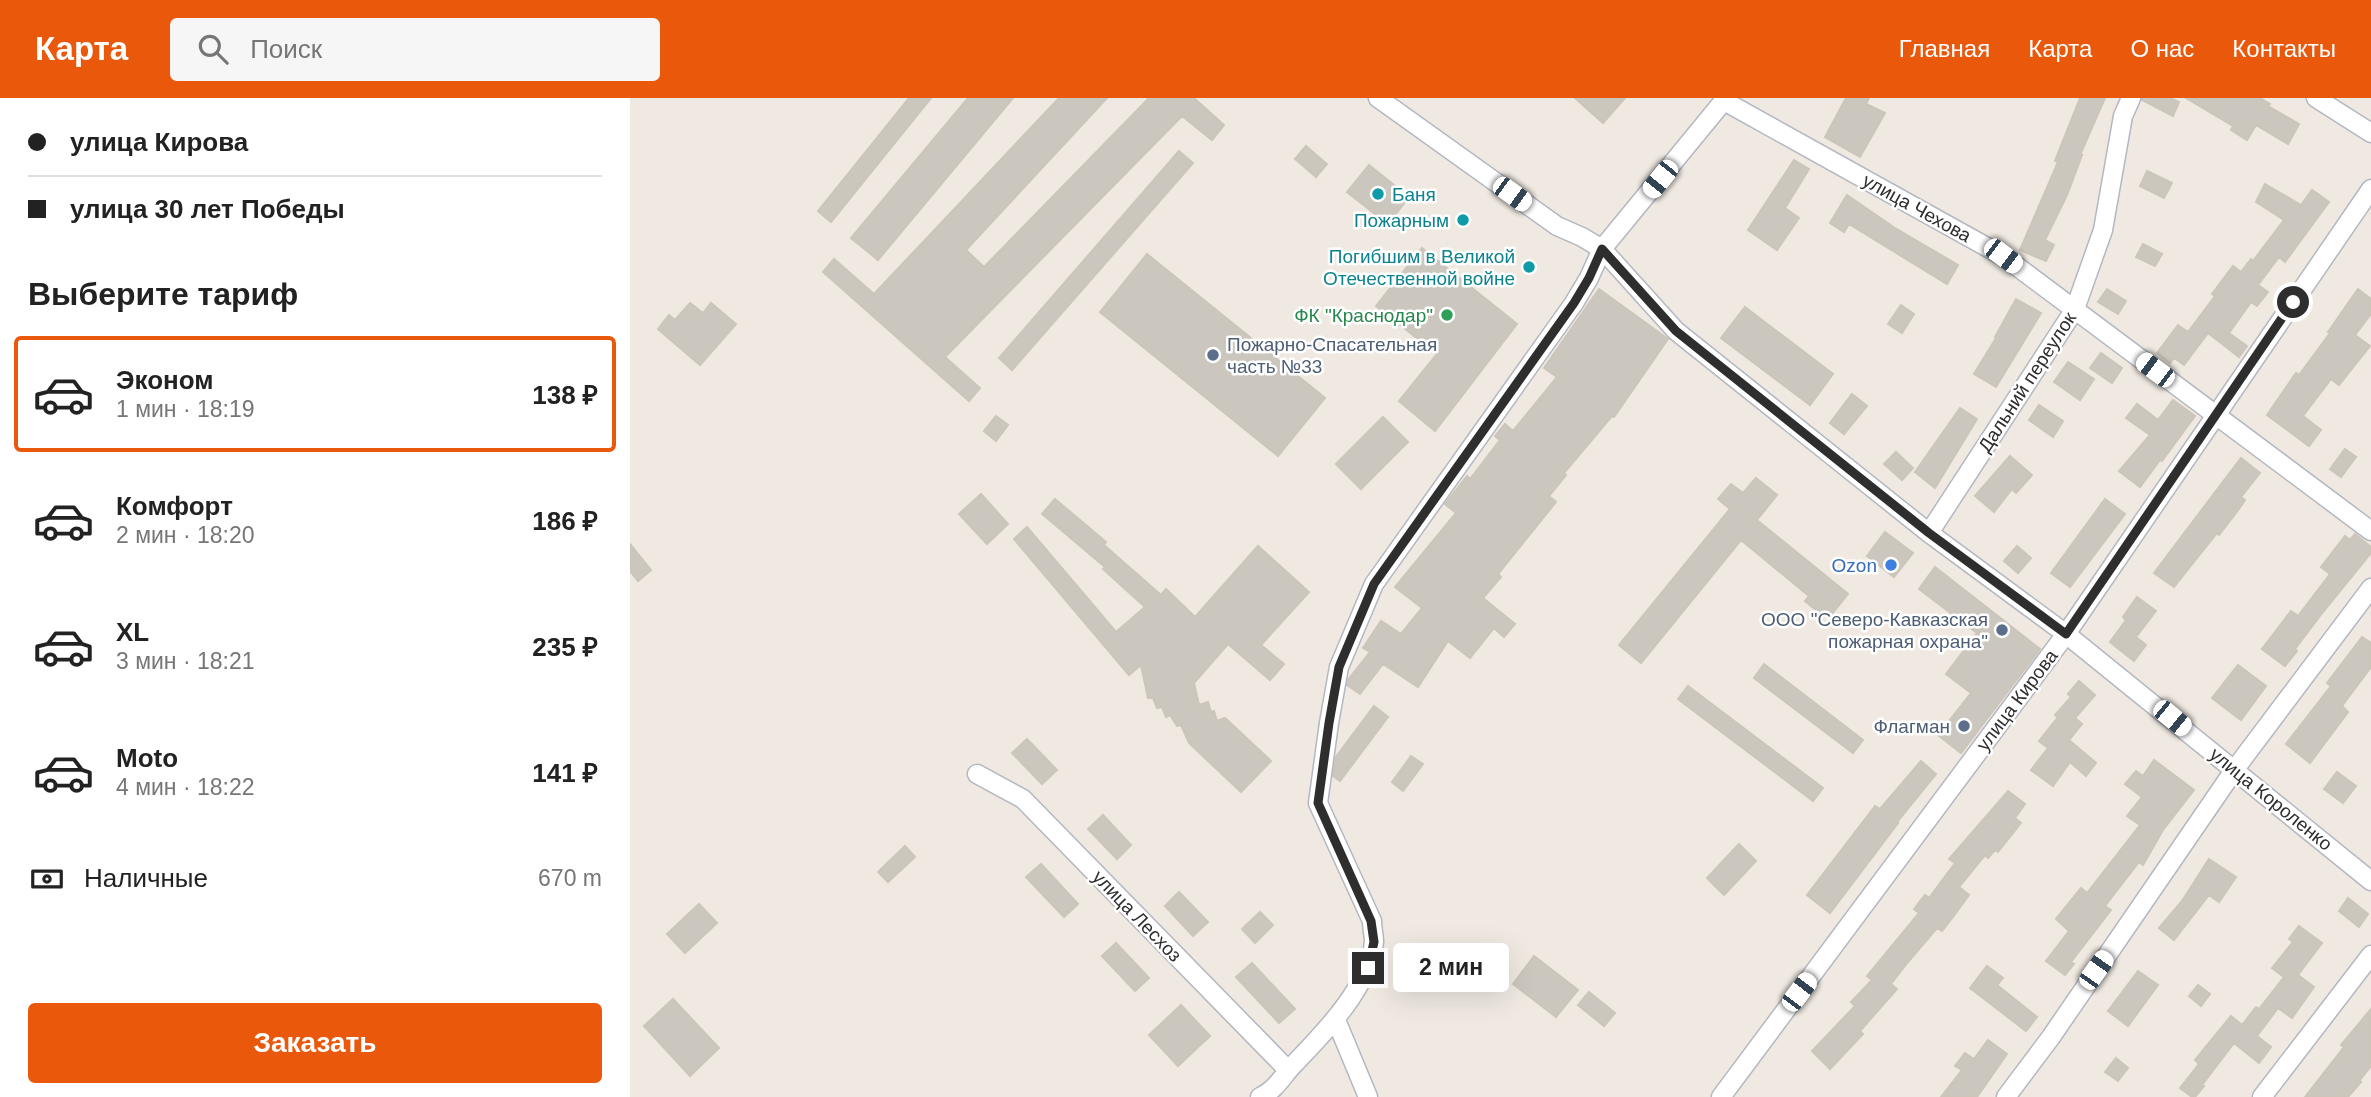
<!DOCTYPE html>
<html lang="ru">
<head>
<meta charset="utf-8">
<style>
  :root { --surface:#fff; --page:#f6f6f6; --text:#222; --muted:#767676; --line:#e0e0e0; --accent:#ea580c }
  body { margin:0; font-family:Helvetica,sans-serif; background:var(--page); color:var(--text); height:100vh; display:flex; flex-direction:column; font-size:26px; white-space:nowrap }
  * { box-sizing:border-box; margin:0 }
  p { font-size:23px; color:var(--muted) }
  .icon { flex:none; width:38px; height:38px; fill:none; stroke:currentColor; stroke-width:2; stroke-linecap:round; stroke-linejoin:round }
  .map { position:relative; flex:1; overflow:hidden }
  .drawer { display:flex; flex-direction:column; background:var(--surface); width:630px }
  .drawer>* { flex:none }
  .top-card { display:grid; align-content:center; height:154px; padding:0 28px; background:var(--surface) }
  .end { position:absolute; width:32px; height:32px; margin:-16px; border:9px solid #2e2e2e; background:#fff; box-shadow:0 0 0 4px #fff }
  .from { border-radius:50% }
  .bubble { position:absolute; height:49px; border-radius:7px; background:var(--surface); box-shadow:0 7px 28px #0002; font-size:23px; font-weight:700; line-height:49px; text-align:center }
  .car { position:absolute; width:21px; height:42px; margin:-21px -10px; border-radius:9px; box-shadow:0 0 5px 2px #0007; background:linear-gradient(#fff 24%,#345 0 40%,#fff 0 76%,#345 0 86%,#fff 0) }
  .top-card b { display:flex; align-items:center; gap:24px; height:66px; font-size:26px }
  .top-card b+b { border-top:2px solid var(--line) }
  .top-card i { width:18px; height:18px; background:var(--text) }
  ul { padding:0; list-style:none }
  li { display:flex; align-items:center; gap:21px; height:116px; margin:0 14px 10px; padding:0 14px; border:4px solid transparent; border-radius:7px }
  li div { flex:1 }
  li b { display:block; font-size:26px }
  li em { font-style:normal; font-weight:700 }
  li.selected { border-color:var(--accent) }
  li>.icon { width:63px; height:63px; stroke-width:1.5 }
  h2 { padding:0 28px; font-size:32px; line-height:84px }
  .pay { display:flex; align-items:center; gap:18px; height:77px; padding:0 28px; font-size:26px }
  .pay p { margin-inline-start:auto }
  .primary-button { display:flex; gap:14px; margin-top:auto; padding:14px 28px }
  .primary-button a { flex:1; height:80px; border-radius:7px; background:var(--accent); color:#fff; font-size:28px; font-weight:700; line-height:80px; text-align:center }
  header { display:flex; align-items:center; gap:42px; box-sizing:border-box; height:98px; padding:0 35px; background:var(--accent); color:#fff }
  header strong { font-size:33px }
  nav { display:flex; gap:38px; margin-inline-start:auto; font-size:24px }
  .search { width:490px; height:63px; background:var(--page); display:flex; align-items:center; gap:18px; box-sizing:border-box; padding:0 24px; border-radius:7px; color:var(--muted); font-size:26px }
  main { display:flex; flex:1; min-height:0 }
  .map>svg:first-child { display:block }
</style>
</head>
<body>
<header>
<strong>Карта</strong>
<div class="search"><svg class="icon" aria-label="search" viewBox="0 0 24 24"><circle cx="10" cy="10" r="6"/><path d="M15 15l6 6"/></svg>Поиск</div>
<nav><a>Главная</a><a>Карта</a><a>О нас</a><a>Контакты</a></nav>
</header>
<main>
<section class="drawer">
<div class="top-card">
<b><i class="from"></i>улица Кирова</b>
<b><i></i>улица 30 лет Победы</b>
</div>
<h2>Выберите тариф</h2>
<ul>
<li class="selected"><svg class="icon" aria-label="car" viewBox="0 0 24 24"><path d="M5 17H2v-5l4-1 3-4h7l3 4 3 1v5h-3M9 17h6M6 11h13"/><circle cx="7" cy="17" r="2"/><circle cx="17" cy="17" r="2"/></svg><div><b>Эконом</b><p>1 мин · 18:19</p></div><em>138 ₽</em></li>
<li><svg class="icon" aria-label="car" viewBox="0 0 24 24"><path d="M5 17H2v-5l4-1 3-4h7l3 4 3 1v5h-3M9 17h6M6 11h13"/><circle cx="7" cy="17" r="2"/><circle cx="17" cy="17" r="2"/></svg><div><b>Комфорт</b><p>2 мин · 18:20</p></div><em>186 ₽</em></li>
<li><svg class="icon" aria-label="car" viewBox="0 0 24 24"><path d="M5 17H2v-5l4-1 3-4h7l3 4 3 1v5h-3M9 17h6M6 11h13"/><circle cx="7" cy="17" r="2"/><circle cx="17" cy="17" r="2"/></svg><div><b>XL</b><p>3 мин · 18:21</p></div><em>235 ₽</em></li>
<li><svg class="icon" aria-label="car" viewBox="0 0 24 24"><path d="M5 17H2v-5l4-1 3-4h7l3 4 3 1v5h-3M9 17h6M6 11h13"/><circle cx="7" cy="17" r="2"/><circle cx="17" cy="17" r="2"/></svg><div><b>Moto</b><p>4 мин · 18:22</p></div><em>141 ₽</em></li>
</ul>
<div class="pay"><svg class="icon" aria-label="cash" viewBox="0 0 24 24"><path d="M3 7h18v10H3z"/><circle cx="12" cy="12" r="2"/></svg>Наличные<p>670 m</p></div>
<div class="primary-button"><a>Заказать</a></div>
</section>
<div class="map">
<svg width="1741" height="999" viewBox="0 0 1741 999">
  <rect width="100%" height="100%" fill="#efe9e1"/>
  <path fill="#cbc7bf" stroke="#cbc5ba" stroke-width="2" d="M279,0H301L201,124L188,113Z
    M338,0H383L248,162L221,140Z
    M429,0H477L336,152L354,169L519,0H564L594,27L582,42L552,18L315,259L350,290L339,303L193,174L204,161L244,196Z
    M945,0H995L973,25Z
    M1216,0H1239L1236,6L1255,15L1230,59L1195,39Z
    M1450,0H1475L1450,57H1452L1437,97L1415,142L1424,147L1416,163L1390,152L1428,64L1425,63Z
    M1512,0H1540L1549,4L1543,18L1512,2Z
    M1556,0H1630L1640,6L1638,8L1669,26L1658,46L1626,27L1617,42L1601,32L1603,28Z
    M676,48L697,66L686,79L665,61Z
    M549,53L563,65L382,272L369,260Z
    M1164,62L1179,71L1155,110L1169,120L1147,152L1118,132Z
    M739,67L779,99L758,126L717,94Z
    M1517,73L1542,85L1534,100L1510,88Z
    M1635,86L1671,107L1682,92L1699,104L1655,164L1649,159L1628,187L1638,194L1627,208L1621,204L1599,235L1617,248L1609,259L1578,235L1554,267L1544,260L1540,265L1527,255L1548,227L1558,234L1585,198L1582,196L1603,168L1611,174L1621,161L1623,163L1654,122L1626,104Z
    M1217,97L1265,130L1328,167L1317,186L1219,126L1214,134L1200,125Z
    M1513,146L1532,156L1525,168L1506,159Z
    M792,150L887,226L805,333L769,303L807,256L746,208Z
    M517,156L695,300L648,358L470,214Z
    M969,191L1038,241L984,319L982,318L934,375L936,377L919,398L926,404L868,476L871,479L853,500L885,526L874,539L864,530L840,560L818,543L788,589L753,566L730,596L717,587L718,582L740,554L733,550L751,523L771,536L792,510L765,489L826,415L815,406L837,378L840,381L870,342L865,338L875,326L883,333L927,279L914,270Z
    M1477,191L1496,203L1488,216L1468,204Z
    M1728,191L1741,201V216L1725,237L1740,248L1709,287L1701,281L1673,318L1691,332L1679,348L1637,317L1666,275L1669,277L1700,235L1698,234Z
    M1386,201L1411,215L1366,289L1344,276L1366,240L1365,239Z
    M60,205L73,215L81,205L106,226L70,267L28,231L39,217L45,222Z
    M1271,207L1284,216L1272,235L1258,226Z
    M1115,209L1203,276L1180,307L1091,240Z
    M1471,255L1492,270L1482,285L1460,270Z
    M1438,264L1464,281L1450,302L1424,284Z
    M1222,296L1237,308L1214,336L1200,325Z
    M1543,302L1565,318L1532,363L1530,362L1510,389L1489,373L1520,337L1496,320L1507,306L1528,322Z
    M1409,307L1433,323L1423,339L1399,322Z
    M1330,310L1347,321L1305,390L1285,374Z
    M366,318L378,327L366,343L354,333Z
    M753,319L778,344L731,391L706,366Z
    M1715,351L1726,359L1711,379L1700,371Z
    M1266,354L1283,370L1272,382L1254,366Z
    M1380,358L1402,377L1386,395L1382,391L1364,414L1345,398Z
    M1611,360L1630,375L1611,399L1615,402L1609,411L1589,437L1587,435L1544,489L1524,475Z
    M1126,380L1147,397L1127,422L1218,496L1202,516L1195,511L1191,516L1175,503L1179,498L1111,442L1011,565L989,547L1100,411L1088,401L1101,386L1113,395Z
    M351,396L378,426L357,446L329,416Z
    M425,401L476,444L474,447L531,497L536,491L565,519L628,448L679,494L631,547L654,566L640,582L598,546L564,585L569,607L578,604L581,614L584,613L587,623L595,620L641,663L611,694L559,645L551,627L547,628L540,617L536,619L532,609L527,610L523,600H518L511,567L499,577L384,441L397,429L486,534L515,509L473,471L475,469L412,416Z
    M1475,401L1495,416L1440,489L1421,475Z
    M1255,434L1283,455L1264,479L1237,458Z
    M1725,436L1741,449V455L1693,514L1665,551L1667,553L1655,568L1632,551L1661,513L1668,518L1700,476L1691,469L1715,438L1720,442Z
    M0,446L21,472L8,483L0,473Z
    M1387,448L1401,460L1388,475L1374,463Z
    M1305,469L1410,551L1331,655L1308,637L1341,595L1316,576L1347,535L1289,491Z
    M1507,499L1526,513L1506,539L1516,547L1504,563L1480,544L1496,522L1493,519Z
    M1732,539L1741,545V569L1712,608L1718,614L1680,665L1656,646L1701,588L1697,585Z
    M1134,566L1233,642L1223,655L1124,580Z
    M1608,567L1636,588L1611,622L1582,600Z
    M1449,583L1465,597L1445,620L1452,626L1439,642L1466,665L1456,678L1440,664L1423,688L1401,672L1418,650L1409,643L1428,619L1425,617L1441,599L1438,596Z
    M1058,588L1193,690L1183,703L1048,601Z
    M744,608L758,619L710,683L703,678L706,659Z
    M397,641L427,672L412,686L382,655Z
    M781,658L793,666L773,693L762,684Z
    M1524,662L1564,692L1533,732L1513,767L1509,764L1475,808L1481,812L1441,864L1444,866L1435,877L1416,863L1439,833L1426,821L1451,790L1457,795L1510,727L1497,718L1512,699L1495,686L1506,673L1513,678Z
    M1291,663L1306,676L1267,724L1268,725L1200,815L1177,797L1245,708L1250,711Z
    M1707,674L1726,688L1713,705L1694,691Z
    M1378,693L1395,706L1385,720L1391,725L1368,754L1365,752L1358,760L1355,757L1329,789L1339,797L1323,819L1312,833L1307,830L1278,864L1261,886L1267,891L1230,933L1233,936L1200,971L1182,953L1225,908L1221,904L1242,882L1237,878L1289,815L1284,811L1295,797L1299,800L1325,765L1319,761Z
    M473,717L501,747L487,761L458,731Z
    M1109,746L1126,763L1094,797L1077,780Z
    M275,748L285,759L258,784L248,774Z
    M1579,761L1606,779L1589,804L1579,797L1544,842L1529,830L1552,803Z
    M411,766L448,806L434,819L396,779Z
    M549,794L578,824L563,838L535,808Z
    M1718,800L1738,816L1729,829L1709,813Z
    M69,806L87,825L55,855L37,836Z
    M630,814L643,827L625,845L612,831Z
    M1669,828L1692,845L1668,877L1684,889L1662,920L1648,910L1627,938L1641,949L1629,965L1604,945L1572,987L1574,988L1565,999H1562L1550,990L1569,966L1565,962L1601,918L1612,927L1626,909L1629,911L1654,879L1642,870L1663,844L1659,841Z
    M486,845L519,880L505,893L472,858Z
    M904,858L948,892L926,919L883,886Z
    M622,865L665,911L649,925L606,879Z
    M1357,868L1373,880L1367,887L1407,919L1396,933L1340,890Z
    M1508,873L1528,887L1498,928L1478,913Z
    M1568,887L1580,896L1571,908L1559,898Z
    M959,894L985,915L974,928L948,907Z
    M43,901L89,950L60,978L14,928Z
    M551,907L580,938L548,968L519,937Z
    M1741,911V968L1730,982L1731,984L1718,999H1675L1714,949L1711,947Z
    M1358,942L1377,956L1347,999H1311L1332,972L1325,968L1335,955L1344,961Z
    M1486,960L1498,970L1488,983L1475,974Z"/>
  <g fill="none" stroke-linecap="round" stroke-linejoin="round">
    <g stroke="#b4b7c1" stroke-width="21">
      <path id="street" d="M748,0L927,128L952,139L972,151L1046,233L1299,435L1436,536L1741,783
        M1686,0L1741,35
        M1094,3L1373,158L1741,433
        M1299,435L1445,211L1473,132L1493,18L1501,0
        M347,676L393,701L658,972
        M706,922L738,999
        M630,999C646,992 653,977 665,965C694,935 740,888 744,844C744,838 742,830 742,823L688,705L699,625L709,569L744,486L944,205L959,180L972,151L1096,0
        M1091,999L1436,536L1741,91
        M1376,999L1421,939L1605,671L1741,490
        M1632,999L1741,857"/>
    </g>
    <use href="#street" stroke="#fff" stroke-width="18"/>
  </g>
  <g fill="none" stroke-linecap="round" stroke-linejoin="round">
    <path stroke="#2e2e2e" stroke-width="9" d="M738,870L744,844L741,823L688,705L699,625L709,569L744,486L944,205L959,180L972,151L1046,233L1299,435L1436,536L1663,204"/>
  </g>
  <g fill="#0f9aa8" stroke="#fff" stroke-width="2.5">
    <circle cx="748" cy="96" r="7"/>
    <circle cx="833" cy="122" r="7"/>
    <circle cx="899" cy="169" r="7"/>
  </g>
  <circle fill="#2e9e5b" stroke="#fff" stroke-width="2.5" cx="817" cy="217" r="7"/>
  <g fill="#5c6f8a" stroke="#fff" stroke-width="2.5">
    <circle cx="583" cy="257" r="7"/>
    <circle cx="1372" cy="532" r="7"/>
    <circle cx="1334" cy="628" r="7"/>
  </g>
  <circle fill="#3f7fe0" stroke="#fff" stroke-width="2.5" cx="1261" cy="467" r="7"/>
  <g text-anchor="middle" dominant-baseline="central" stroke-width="5" stroke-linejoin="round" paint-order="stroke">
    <g font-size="19" fill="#0d838f" stroke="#fff" text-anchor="end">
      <text x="762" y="96" text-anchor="start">Баня</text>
      <text x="819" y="122">Пожарным</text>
      <text x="885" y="158">Погибшим в Великой<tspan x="885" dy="22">Отечественной войне</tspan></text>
    </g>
    <g font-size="19" fill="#2e2e2e" stroke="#fff">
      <text transform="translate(1287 110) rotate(29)">улица Чехова</text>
      <text transform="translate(1397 284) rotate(-57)">Дальний переулок</text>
      <text transform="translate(1387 602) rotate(-53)">улица Кирова</text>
      <text transform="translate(1641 701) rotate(39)">улица Короленко</text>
      <text transform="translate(507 818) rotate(46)">улица Лесхоз</text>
    </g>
    <g font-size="19" fill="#27864d" stroke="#fff" text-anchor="end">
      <text x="803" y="217">ФК "Краснодар"</text>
    </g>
    <g font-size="19" fill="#4e5e75" stroke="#fff" text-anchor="end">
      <text x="597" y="246" text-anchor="start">Пожарно-Спасательная<tspan x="597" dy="22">часть №33</tspan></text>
      <text x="1358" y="521">ООО "Северо-Кавказская<tspan x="1358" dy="22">пожарная охрана"</tspan></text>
      <text x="1320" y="628">Флагман</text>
    </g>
    <g font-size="19" fill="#366cbe" stroke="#fff" text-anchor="end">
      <text x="1247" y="467">Ozon</text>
    </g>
  </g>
</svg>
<i class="end from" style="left:1663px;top:204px"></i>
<i class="end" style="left:738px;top:870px"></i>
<div class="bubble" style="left:763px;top:845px;width:116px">2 мин</div>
<i class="car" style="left:1030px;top:81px;rotate:219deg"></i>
<i class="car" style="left:882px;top:96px;rotate:126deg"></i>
<i class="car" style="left:1373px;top:158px;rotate:127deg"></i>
<i class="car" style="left:1525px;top:272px;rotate:307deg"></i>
<i class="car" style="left:1542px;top:620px;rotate:129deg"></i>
<i class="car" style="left:1466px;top:872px;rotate:35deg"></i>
<i class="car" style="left:1169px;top:894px;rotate:37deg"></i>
</div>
</main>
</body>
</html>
